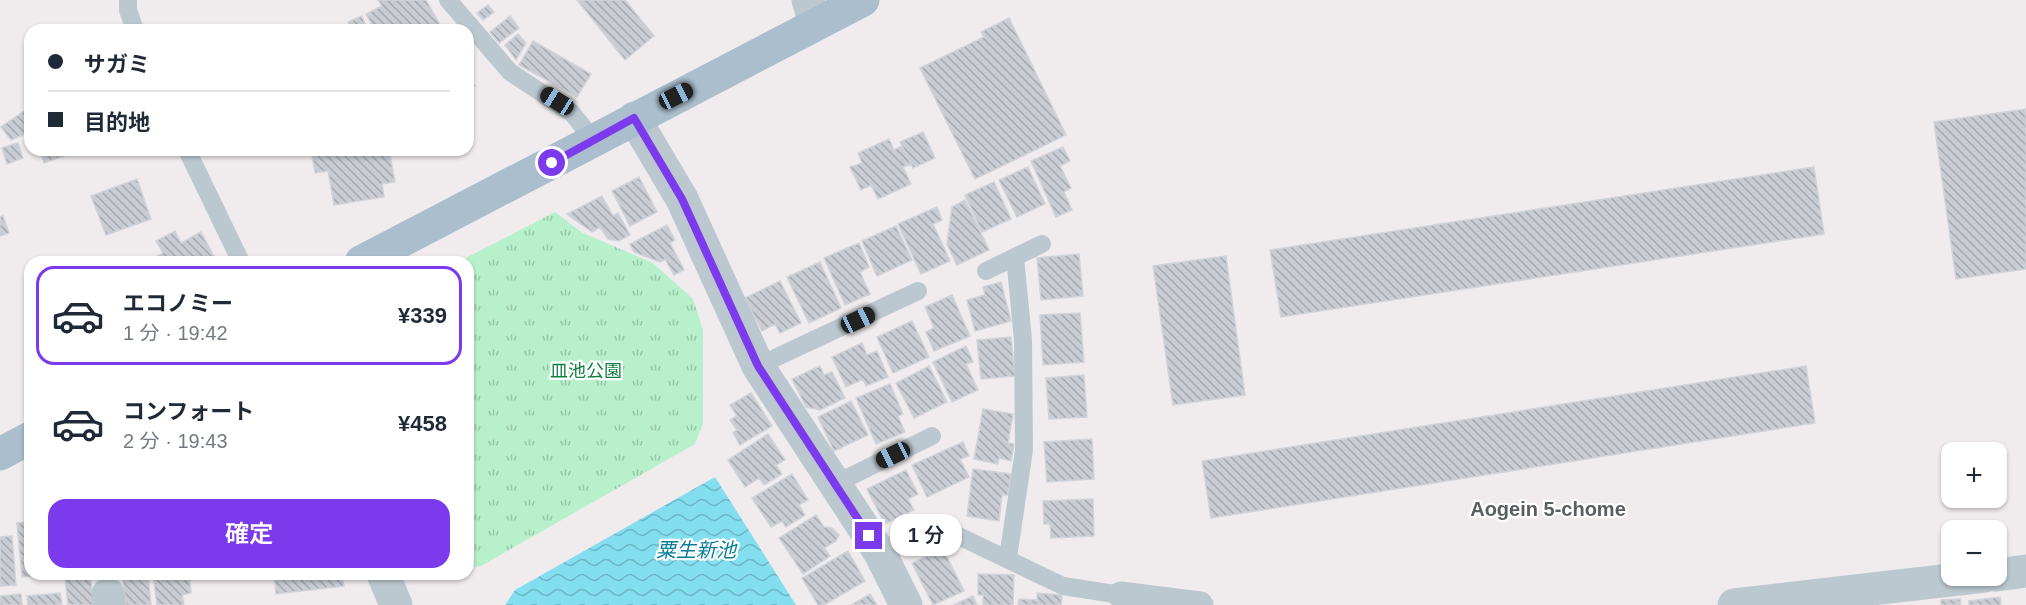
<!DOCTYPE html>
<html lang="ja">
<head>
<meta charset="utf-8">
<style>
  :root { --surface:#fff; --page:#f6f6f7; --text:#1f2937; --muted:#747a83; --line:#e0e1e3; --accent:#7c3aed }
  body { margin:0; font-family:Arial,"Noto Sans JP",sans-serif; background:var(--page); color:var(--text); height:100vh; display:flex; flex-direction:column; font-size:22px; white-space:nowrap }
  * { box-sizing:border-box; margin:0 }
  p { font-size:20px; color:var(--muted) }
  .icon { flex:none; width:33px; height:33px; fill:none; stroke:currentColor; stroke-width:2; stroke-linecap:round; stroke-linejoin:round }
  .map { position:relative; flex:1; overflow:hidden }
  .panel { position:absolute; left:24px; top:256px; width:450px; height:324px; display:flex; flex-direction:column; background:var(--surface); border-radius:18px; box-shadow:0 2px 4px #0004 }
  .panel>* { flex:none }
  .hud { position:absolute; left:24px; top:24px; width:450px; height:132px; border-radius:18px; box-shadow:0 2px 4px #0004; display:grid; align-content:center; height:132px; padding:0 24px; background:var(--surface) }
  .fabs { position:absolute; left:1941px; top:442px; display:grid; gap:12px }
  .fabs a { display:grid; place-items:center; width:66px; height:66px; border-radius:12px; background:var(--surface); box-shadow:0 2px 4px #0004; font-size:30px }
  .end { position:absolute; width:27px; height:27px; margin:-14px; border:8px solid #7c3aed; background:#fff; box-shadow:0 0 0 3px #fff }
  .from { border-radius:50% }
  .bubble { position:absolute; height:42px; border-radius:18px; background:var(--surface); box-shadow:0 2px 4px #0004; font-size:20px; font-weight:600; line-height:42px; text-align:center }
  .car { position:absolute; width:18px; height:36px; margin:-18px -9px; border-radius:8px; box-shadow:0 0 4px 2px #0007; background:linear-gradient(#222 24%,#8ab4d8 0 40%,#222 0 76%,#8ab4d8 0 86%,#222 0) }
  .hud b { display:flex; align-items:center; gap:21px; height:57px; font-size:22px }
  .hud b+b { border-top:2px solid var(--line) }
  .hud i { width:15px; height:15px; background:var(--text) }
  ul { padding:10px 0 0; list-style:none }
  li { display:flex; align-items:center; gap:18px; height:99px; margin:0 12px 9px; padding:0 12px; border:3px solid transparent; border-radius:18px }
  li div { flex:1 }
  li b { display:block; font-size:22px }
  li em { font-style:normal; font-weight:600 }
  li.active { border-color:var(--accent) }
  li>.icon { width:54px; height:54px; stroke-width:1.5 }
  .cta { display:flex; gap:12px; margin-top:auto; padding:12px 24px }
  .cta a { flex:1; height:69px; border-radius:18px; background:var(--accent); color:#fff; font-size:24px; font-weight:600; line-height:69px; text-align:center }
  .map>svg:first-child { display:block }
</style>
</head>
<body>
<div class="map">
<svg width="2026" height="605" viewBox="0 0 2026 605">
  <defs>
    <pattern id="park-tufts" width="24" height="20" patternUnits="userSpaceOnUse" patternTransform="scale(1.5)"><rect width="24" height="20" fill="#b8f0cb"/><path d="M3 7l-1-3M5 7V3M7 7l1-3M15 17l-1-3M17 17v-4M19 17l1-3" fill="none" stroke="#97c5a8"/></pattern>
    <pattern id="water-waves" width="16" height="10" patternUnits="userSpaceOnUse" patternTransform="scale(1.5)"><rect width="16" height="10" fill="#83def0"/><path d="M0 5q4-4 8 0t8 0" fill="none" stroke="#6db6c5"/></pattern>
    <pattern id="building-back-hatch" width="6" height="6" patternUnits="userSpaceOnUse" patternTransform="scale(1.5)"><rect width="6" height="6" fill="#c9ccd2"/><path d="M-1 5l2 2M0 0l6 6M5-1l2 2" fill="none" stroke="#a5a8ad"/></pattern>
  </defs>
  <rect width="100%" height="100%" fill="#f0eced"/>
  <path fill="url(#park-tufts)" d="M555,212L583,233L653,263L693,299L703,330V424L695,444L481,566L468,568V262H458Z"/>
  <path fill="url(#water-waves)" d="M715,477L796,605H505L515,590Z"/>
  <path fill="url(#building-back-hatch)" stroke="#d0d3d9" stroke-width="1.5" d="M378,0H426L443,30H375L366,14L382,6Z
    M577,0H625L654,36L625,60Z
    M488,5L494,12L483,20L477,13Z
    M362,16L366,27L351,30L348,22Z
    M510,16L519,28L499,43L490,32Z
    M1009,18L1066,135L975,179L920,68L984,37L981,32Z
    M518,34L526,43L516,60L505,45Z
    M533,41L591,74L577,97L519,65Z
    M468,74L475,86L468,90Z
    M30,107V121L25,122L29,132L11,140L1,127Z
    M2026,109V269L1956,279L1934,122Z
    M923,132L935,158L913,168L900,142Z
    M889,139L894,150L902,146L911,164L903,167L911,184L878,199L871,185L861,190L850,167L862,163L858,153Z
    M18,143L23,158L7,164L2,148Z
    M1063,147L1070,161L1060,166L1071,188L1064,192L1072,210L1056,217L1031,161Z
    M40,150H81L44,163Z
    M311,150H389L395,182L382,184L384,197L334,205L328,171L315,173Z
    M1028,167L1045,204L1017,217L999,180Z
    M1814,167L1824,234L1281,317L1270,250Z
    M639,177L657,212L630,226L612,191Z
    M137,179L151,219L106,235L91,196Z
    M994,182L1011,219L982,232L965,195Z
    M602,196L613,216L618,213L630,235L619,241L608,239L600,227L592,232L567,214Z
    M965,200L989,250L957,265L947,244L952,207Z
    M937,207L942,220L933,224L950,261L921,274L898,224Z
    M3,216L9,233L0,236V217Z
    M667,225L675,240L670,243L684,270L674,275L665,259L660,262L634,252L630,244Z
    M896,226L912,260L877,276L862,241Z
    M175,231L181,243L201,232L217,262H146L163,253L156,241Z
    M859,243L869,267L860,272L870,294L845,305L824,258Z
    M1079,254L1083,296L1041,300L1037,258Z
    M1226,256L1245,395L1173,405L1153,266Z
    M820,262L841,308L809,323L787,277Z
    M780,281L801,323L780,333L775,324L762,331L745,298Z
    M1001,282L1011,321L975,331L967,300L985,295L983,287Z
    M952,295L970,336L934,351L926,332L934,328L925,307Z
    M1080,313L1084,362L1043,365L1040,315Z
    M912,321L929,357L893,373L877,337Z
    M1011,337L1015,376L981,379L977,340Z
    M862,343L867,355L877,351L888,377L866,386L863,379L846,387L832,357Z
    M966,346L973,362L966,364L978,390L952,402L933,362Z
    M820,366L824,375L832,372L845,398L820,410L806,407L792,379Z
    M929,366L947,402L914,418L896,383Z
    M1806,366L1815,423L1211,518L1202,461Z
    M1084,375L1087,417L1049,419L1046,378Z
    M890,384L903,414L898,416L905,432L876,444L856,398Z
    M751,393L772,426L740,445L733,433L737,430L730,420L737,416L730,405Z
    M851,401L868,435L834,451L818,417Z
    M983,409L1013,414L1008,443L1014,444L1011,461L999,458L998,464L974,459Z
    M768,434L785,460L776,465L782,474L764,485L759,478L745,487L728,460Z
    M1092,439L1094,479L1047,482L1044,442Z
    M963,442L969,456L960,459L969,477L927,497L912,465Z
    M973,469L1011,474L1008,495H1002L999,521L967,516Z
    M906,470L918,494L908,499L914,510L885,524L867,489Z
    M792,474L808,500L799,505L805,515L786,527L782,521L771,527L752,498Z
    M1093,499L1094,536L1051,538L1050,524H1044L1043,501Z
    M816,515L824,527L832,528L839,535L836,541L824,548L830,556L803,574L779,538Z
    M29,516H30V574H53L22,577L17,523L29,522Z
    M12,536L16,585L0,586V537Z
    M943,549L964,591L933,605L912,563Z
    M848,551L865,581L824,605H818L802,578Z
    M122,574H148L151,605H126Z
    M153,574H189L191,593L182,595L184,605H157Z
    M274,574H342L344,586L276,594Z
    M978,574L1014,575L1013,605H983V595H978Z
    M90,575L94,605H68L65,578Z
    M60,593L62,605H28L27,596Z
    M1037,593L1062,595L1061,605H1018L1019,599L1037,600Z
    M21,594L22,605H0V596Z
    M870,594L877,605H851Z
    M973,596L977,605H953Z
    M2000,597L2001,605H1969V601Z
    M1960,599L1961,605H1941V600Z"/>
  <g fill="none" stroke-linecap="round" stroke-linejoin="round">
    <path stroke="#bcc8d0" stroke-width="18" d="M128,0V10L135,30
      M448,0L510,72L572,113L594,141
      M187,150L241,262
      M986,271L1042,244
      M758,366L918,291
      M835,484L932,436
      M880,553L940,527L1063,586L1121,595
      M1008,558L1024,450L1023,340L1015,257"/>
    <path stroke="#bcc8d0" stroke-width="27" d="M1121,595L1200,605"/>
    <path stroke="#bcc8d0" stroke-width="33" d="M634,118L682,199L758,366L880,553L906,605
      M383,574L396,605
      M1996,575L2026,571
      M108,594L109,605
      M1734,605L1985,576"/>
    <path stroke="#bcc8d0" stroke-width="33" d="M808,0L815,23"/>
    <path stroke="#abbece" stroke-width="33" d="M361,262L863,0
      M0,454L30,438"/>
  </g>
  <g fill="none" stroke-linecap="round" stroke-linejoin="round">
    <path stroke="#7c3aed" stroke-width="8" d="M552,163L634,118L682,199L758,366L869,536"/>
  </g>
  <g text-anchor="middle" dominant-baseline="central" stroke-width="4.5" stroke-linejoin="round" paint-order="stroke">
    <g font-size="18" fill="#127f43" stroke="#fff">
      <text x="586" y="371">皿池公園</text>
    </g>
    <g font-size="20" font-weight="bold" fill="#595e62" stroke="#fff">
      <text x="1548" y="509">Aogein 5-chome</text>
    </g>
    <g font-size="20" font-style="italic" fill="#087e96" stroke="#fff">
      <text x="696" y="550">粟生新池</text>
    </g>
  </g>
</svg>
<div class="fabs">
<a>+</a>
<a>−</a>
</div>
<i class="end from" style="left:552px;top:163px"></i>
<i class="end" style="left:869px;top:536px"></i>
<div class="bubble" style="left:890px;top:514px;width:72px">1 分</div>
<i class="car" style="left:676px;top:96px;rotate:63deg"></i>
<i class="car" style="left:557px;top:101px;rotate:302deg"></i>
<i class="car" style="left:858px;top:320px;rotate:65deg"></i>
<i class="car" style="left:893px;top:455px;rotate:244deg"></i>
<div class="hud">
<b><i class="from"></i>サガミ</b>
<b><i></i>目的地</b>
</div>
<section class="panel">
<ul>
<li class="active"><svg class="icon" aria-label="car" viewBox="0 0 24 24"><path d="M5 17H2v-5l4-1 3-4h7l3 4 3 1v5h-3M9 17h6M6 11h13"/><circle cx="7" cy="17" r="2"/><circle cx="17" cy="17" r="2"/></svg><div><b>エコノミー</b><p>1 分 · 19:42</p></div><em>¥339</em></li>
<li><svg class="icon" aria-label="car" viewBox="0 0 24 24"><path d="M5 17H2v-5l4-1 3-4h7l3 4 3 1v5h-3M9 17h6M6 11h13"/><circle cx="7" cy="17" r="2"/><circle cx="17" cy="17" r="2"/></svg><div><b>コンフォート</b><p>2 分 · 19:43</p></div><em>¥458</em></li>
</ul>
<div class="cta"><a>確定</a></div>
</section>
</div>
</body>
</html>
